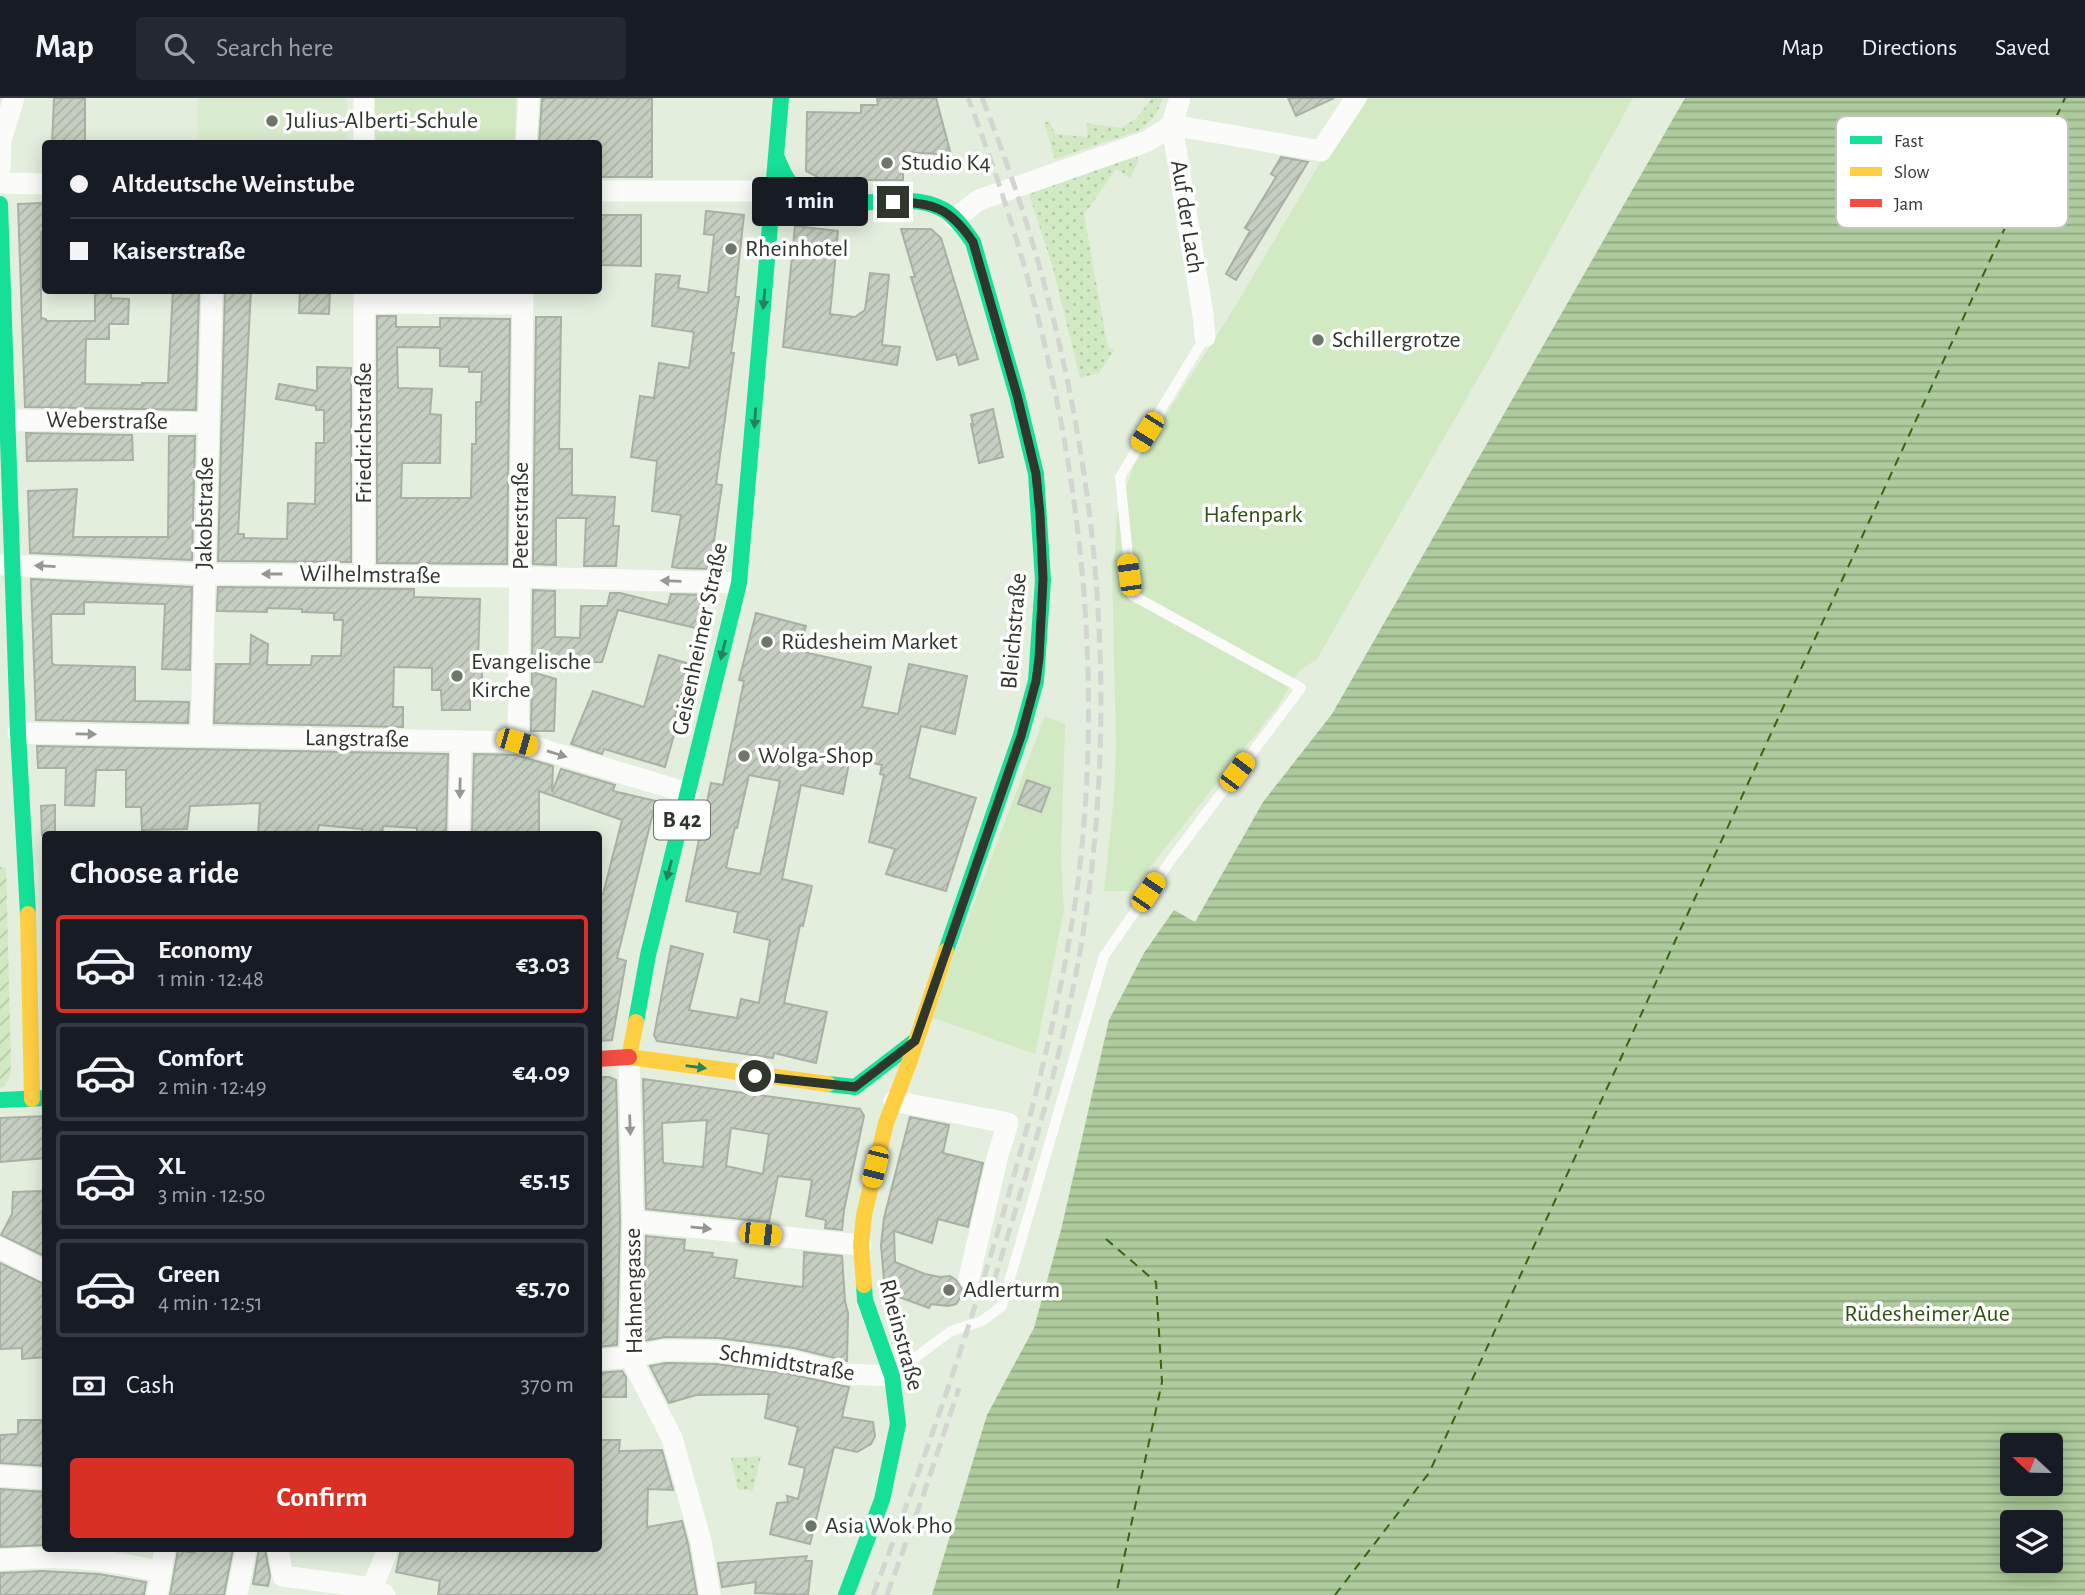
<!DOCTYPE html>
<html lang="en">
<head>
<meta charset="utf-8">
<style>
  :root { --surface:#171b24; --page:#242831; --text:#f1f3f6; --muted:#9ea1a6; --line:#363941; --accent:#d93025 }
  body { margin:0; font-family:"Alegreya Sans",sans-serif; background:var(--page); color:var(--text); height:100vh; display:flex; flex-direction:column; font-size:26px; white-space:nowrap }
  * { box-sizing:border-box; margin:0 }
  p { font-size:23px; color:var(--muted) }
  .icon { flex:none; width:38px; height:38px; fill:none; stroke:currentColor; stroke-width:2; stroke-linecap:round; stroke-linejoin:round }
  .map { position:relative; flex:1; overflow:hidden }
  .sheet { position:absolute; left:42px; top:733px; width:560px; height:721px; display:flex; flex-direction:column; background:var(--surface); border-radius:7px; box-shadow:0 4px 18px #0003 }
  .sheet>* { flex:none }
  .banner { position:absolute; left:42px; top:42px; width:560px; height:154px; border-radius:7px; box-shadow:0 4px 18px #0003; display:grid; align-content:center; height:154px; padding:0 28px; background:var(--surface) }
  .needle { width:46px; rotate:292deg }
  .controls { position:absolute; left:2000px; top:1335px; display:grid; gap:14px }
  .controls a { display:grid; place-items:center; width:63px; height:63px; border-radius:7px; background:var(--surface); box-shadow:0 4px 18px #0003; font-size:35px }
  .end { position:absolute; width:32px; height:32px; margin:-16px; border:9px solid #2f362b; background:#fff; box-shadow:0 0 0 4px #fff }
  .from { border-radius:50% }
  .bubble { position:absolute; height:49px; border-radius:7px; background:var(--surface); box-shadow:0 4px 18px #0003; font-size:23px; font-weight:700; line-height:49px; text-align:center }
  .car { position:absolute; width:21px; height:42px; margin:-21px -10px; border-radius:9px; box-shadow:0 0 5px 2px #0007; background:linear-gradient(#f5c518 24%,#345 0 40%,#f5c518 0 76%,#345 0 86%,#f5c518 0) }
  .banner b { display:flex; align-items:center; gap:24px; height:66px; font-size:26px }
  .banner b+b { border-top:2px solid var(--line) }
  .banner i { width:18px; height:18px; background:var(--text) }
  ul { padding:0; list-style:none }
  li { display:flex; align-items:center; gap:21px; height:98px; margin:0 14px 10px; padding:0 14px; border:4px solid var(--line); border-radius:7px }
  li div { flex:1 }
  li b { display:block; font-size:26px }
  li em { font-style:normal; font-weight:700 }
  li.current { border-color:var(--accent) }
  li>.icon { width:63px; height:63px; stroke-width:1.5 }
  h2 { padding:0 28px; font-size:32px; line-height:84px }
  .pay { display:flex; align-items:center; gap:18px; height:77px; padding:0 28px; font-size:26px }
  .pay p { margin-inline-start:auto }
  .action { display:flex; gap:14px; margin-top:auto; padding:14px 28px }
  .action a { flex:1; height:80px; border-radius:7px; background:var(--accent); color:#fff; font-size:28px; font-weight:700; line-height:80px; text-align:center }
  header { display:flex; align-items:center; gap:42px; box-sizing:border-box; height:98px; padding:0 35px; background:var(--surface); border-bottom:2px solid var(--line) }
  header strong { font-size:33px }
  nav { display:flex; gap:38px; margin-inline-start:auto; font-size:24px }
  .search { width:490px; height:63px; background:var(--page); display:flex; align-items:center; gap:18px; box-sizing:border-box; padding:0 24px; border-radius:7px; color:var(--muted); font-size:26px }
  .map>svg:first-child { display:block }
</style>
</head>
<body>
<header>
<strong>Map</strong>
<div class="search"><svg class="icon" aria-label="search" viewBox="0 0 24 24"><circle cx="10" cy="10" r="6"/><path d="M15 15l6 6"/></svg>Search here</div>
<nav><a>Map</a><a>Directions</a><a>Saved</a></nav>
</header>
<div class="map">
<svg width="2085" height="1497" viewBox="0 0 2085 1497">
  <defs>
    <pattern id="grass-dots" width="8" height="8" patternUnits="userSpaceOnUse" patternTransform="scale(1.75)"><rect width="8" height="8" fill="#d1eac3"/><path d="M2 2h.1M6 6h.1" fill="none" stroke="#b4c9a8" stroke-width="1.8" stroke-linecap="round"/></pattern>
    <pattern id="garden-furrows" width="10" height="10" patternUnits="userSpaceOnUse" patternTransform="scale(1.75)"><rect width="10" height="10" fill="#d1eac3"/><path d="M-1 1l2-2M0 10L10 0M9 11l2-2" fill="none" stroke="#b4c9a8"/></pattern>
    <pattern id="water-rules" width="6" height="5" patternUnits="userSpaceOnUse" patternTransform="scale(1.75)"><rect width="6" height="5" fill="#adcb9c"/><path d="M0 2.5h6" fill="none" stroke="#8da67f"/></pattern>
    <pattern id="building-hatch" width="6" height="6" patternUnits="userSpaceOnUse" patternTransform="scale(1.75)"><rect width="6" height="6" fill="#c6cec1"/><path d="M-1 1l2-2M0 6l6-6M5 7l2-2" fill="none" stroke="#aab2a6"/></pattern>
  </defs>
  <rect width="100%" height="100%" fill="#e3eedd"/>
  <path fill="#daecd0" d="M197,0H347V45H197Z"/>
  <path fill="url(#grass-dots)" d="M1152,0H1163C1158,15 1151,25 1138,33L1055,61L1044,25L1049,23L1055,36L1088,39L1086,25L1121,30L1137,20Z
    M1136,58L1139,63L1130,80L1116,71L1084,117L1108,250L1115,251L1099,275L1080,280L1053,170L1029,96Z
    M761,1358L753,1392H738L731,1360Z"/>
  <path fill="#d1eac3" d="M373,0H516L515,45L372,46Z
    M1369,0H1633L1492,256L1317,561L1298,574L1278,608L1131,793H1104L1114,699L1116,647L1112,468L1115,454L1117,415L1134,367L1236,207L1321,63Z
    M1045,618L1065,626L1061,758L1064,812L1035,956L931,919Z"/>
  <path fill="url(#garden-furrows)" d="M0,769L6,770L11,967L10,979L4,989H0Z"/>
  <path fill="url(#water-rules)" fill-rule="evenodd" d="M1685,0H2085V1497H932L987,1317L1034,1230L1061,1132L1109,922L1144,855L1174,812L1195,824L1263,704L1332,616ZM2012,1348H2051V1386H2012ZM2012,1424H2051V1463H2012Z"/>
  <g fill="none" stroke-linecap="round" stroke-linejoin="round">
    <path stroke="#36640f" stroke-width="2" stroke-dasharray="9 7" stroke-linecap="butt" d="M1106,1141L1156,1184L1162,1284L1116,1497
      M1335,1497L1429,1375L2065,0"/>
  </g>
  <path fill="url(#building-hatch)" stroke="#a8b0a3" stroke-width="2" fill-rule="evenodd" d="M54,0H85V46H52Z
    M542,0H652V79H598V46H539Z
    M877,0H936L950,53L940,56L903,54V82H887L886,79V82H823L806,73L807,14L861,15V7H878Z
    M1288,0H1334L1296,18Z
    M1281,59L1308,64L1236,182L1226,176L1250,133L1245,130L1276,79L1271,76Z
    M43,105L44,134H41V220L46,221V223H95V192H111V200L129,201L128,226H109V241H86L85,286L142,287V285H168L173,192H199L196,312L25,309L18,106Z
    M706,113L744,117L735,199H739L731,255H734L716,386L722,387L710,471L678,470L672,469L681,417L652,413L657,363L631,359L640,298L654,300L659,265L689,270L694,234L652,228L656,176L680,178L678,190L708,195L714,137L704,136Z
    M598,117H641V168L598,167Z
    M795,128L838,133L830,216L855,219L865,212L870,175L889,177L882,247L900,249L897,267L783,249Z
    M901,131H931L941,140L978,261L959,267L956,256L937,262L911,179H915Z
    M225,192H251L238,436H244V440L287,441L288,405L315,406L316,345H324V312H316V308L276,301L279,286L317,293V269L351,270V464L218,463Z
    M300,192H330L329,216L299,215Z
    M377,218H396V229H440V220L510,221L507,466L377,465ZM397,249L440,250V268L469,269V274H482L481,304H476V346H472L471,400H401L402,365H440L441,317L430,316L432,291L398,290Z
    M536,219H561L559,351H572V397L615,399L613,428H619L616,468H584L586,420H556V467L533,466Z
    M993,311L1003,359L979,365L971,326H973L971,317Z
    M26,335L132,337L133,362L27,363Z
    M169,338H195L192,462L30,455L28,393L77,391L73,439H168Z
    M31,481L192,489L190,572L162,571L165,506L84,504V516H51L52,565L55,567L135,569V603L189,604L188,625L36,622Z
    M218,489L414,491V499L480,501L478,562H482V592H470V612H442L441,592H432V570L394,569L393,609H403V629L214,625L216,566H250L251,537L268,546L267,567H311L312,558H341L343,522H334V515L302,514V511L267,510V514L217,513Z
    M533,492L555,493V539L580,540L581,508H607L610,495H620L668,507L671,496L706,497L700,531L618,512L602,564L532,565Z
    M756,515L806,528L799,553L871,569L862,609L898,616L909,566L967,578L955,636L921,628L909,680L976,700L946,793L886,776L895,751L869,744L884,677L880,676L882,667L850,660L843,696L801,687L782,781L812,788L803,828L800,827L784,905L827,914L816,965L774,955L773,960L657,943L654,937L671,848L703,856L689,912L737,920L741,901L759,905L770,842L734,834L738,814L686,803L711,685L723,687L744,583L739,582ZM749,677L780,683L760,776L726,770L735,729L737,730Z
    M659,557L690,566L675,618L679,619L665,669L604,651L602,656L571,646L593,593L644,609Z
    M532,574L556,581L554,633H531Z
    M37,648L448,656L446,736L417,737V730L383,728L382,737H362V731L319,727L317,737H258L260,705L190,708L187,731L142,732L141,709H126V672H96L94,708L65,707L66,670H38Z
    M474,656L516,657L553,668L552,694L561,671L615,687L613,693L656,703L617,860L626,863L612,942L598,943V796H603L622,722L539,693V737L472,736Z
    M1027,682L1050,690L1041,714L1018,706Z
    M55,707V737H42L41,708Z
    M598,979H609L616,982L620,1123L617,1247L598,1249V1224H603V1180H598Z
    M643,981L860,1011L864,1018L844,1112L842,1132L825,1130L826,1122L806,1118L812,1082L778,1078L769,1124L646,1111ZM707,1022L703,1069L663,1065L662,1025ZM731,1030L769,1036L763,1076L726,1068Z
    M46,1018V1060L0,1064V1020Z
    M910,1019L949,1027L943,1055L983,1065L968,1129L938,1121L932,1145L894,1133L895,1164L925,1176L940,1179L950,1178L956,1182L962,1191V1197L956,1206L948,1208L931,1206L929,1210L885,1194L881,1147L884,1120Z
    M44,1093L42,1123L46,1124V1159L1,1137L12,1116L13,1094Z
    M646,1138L685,1142L684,1152L713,1155L712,1159L737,1162L734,1180L803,1189L804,1154L842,1158L845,1203L848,1215L847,1263L794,1250L719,1240L665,1239L643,1243Z
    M0,1165L46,1187V1259L22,1261V1250L0,1251Z
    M666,1265L716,1266L789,1276L849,1289L842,1319L873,1324L875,1338L871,1346L857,1354L834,1349L810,1446L770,1436L777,1405L788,1404L787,1398L798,1401L805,1370L789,1366L798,1329L765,1320L769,1296L696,1297L669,1305L650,1268Z
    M622,1273L626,1279V1299H598V1275Z
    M18,1322H46V1368L0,1365V1337L18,1336Z
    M598,1342H620L619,1353L662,1352L673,1392L648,1391L647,1429L682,1423L688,1446L697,1497H438L440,1483L396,1474L401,1451H598Z
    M0,1391L46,1394V1447L0,1449Z
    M196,1451H233L224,1497H170L178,1452L195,1455Z
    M259,1451H265L270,1478L268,1488L253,1486Z
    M807,1458L805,1463H812L808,1497L755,1495L756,1484L722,1489L718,1465Z
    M42,1473L99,1476L146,1484L144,1497H0V1475Z"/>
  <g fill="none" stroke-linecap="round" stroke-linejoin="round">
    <path stroke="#fbfcfa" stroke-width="10" d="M896,1274L951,1233L982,1223L1002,1208L1104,858L1173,759L1301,590L1132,497L1120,379L1205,239"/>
    <path stroke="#fbfcfa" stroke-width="21" d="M1180,0L1172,27L1203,217L1205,239
      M364,46V0
      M526,46L529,0
      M0,71L1,42L14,0
      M0,85L46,86
      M598,93H774
      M954,121L979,102L1148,43L1172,27L1321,53L1356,0
      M364,192V477
      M364,205L523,206
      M6,322L207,325
      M2,467L203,476L521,479L739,485
      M18,635L518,644L688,695
      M201,638L212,192
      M518,644L523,192
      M459,737L461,643
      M629,959L633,1123L630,1259L672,1340L701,1443L710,1497
      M894,1003L1008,1025L998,1057L969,1180
      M633,1123L861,1147
      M0,1150L46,1174
      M598,1262L630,1259L665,1252L717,1253L792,1263L843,1276L892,1278
      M0,1378L46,1381
      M278,1451L283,1478L372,1490L385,1497
      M0,1462C58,1457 105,1460 161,1474
      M157,1497L165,1451
      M237,1497L246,1451
      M371,1497L372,1490L388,1451"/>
    <path stroke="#16e098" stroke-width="16" d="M777,60C781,69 785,81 793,88C835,126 898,86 944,112C956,119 965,133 973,144L1017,297L1036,376L1043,482L1036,583L1021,637L946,853
      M0,106L18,635L28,816
      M636,924L648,857L739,485L781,0
      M828,986L855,989L915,943
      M0,1002L46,1000
      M846,1497L882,1402L898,1326L892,1278L865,1202L864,1187"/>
    <path stroke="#ffcf43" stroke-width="16" d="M28,816L32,1001
      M636,924L629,959L828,986
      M864,1187L861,1147L864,1117L886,1025L909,965L946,853"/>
    <path stroke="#f24e42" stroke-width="16" d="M598,961L629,959"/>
    <path stroke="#d3d5d1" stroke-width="5" stroke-dasharray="14 7" stroke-linecap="butt" d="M982,0C1090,270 1129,566 1080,854C1060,966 1027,1075 994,1183
      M873,1497C932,1342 986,1186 1028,1026C1050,941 1070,855 1080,767C1109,506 1062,244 968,0
      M887,1497L924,1395L959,1290"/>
  </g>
  <defs><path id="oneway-solid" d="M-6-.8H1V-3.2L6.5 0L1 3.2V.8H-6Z" transform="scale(1.75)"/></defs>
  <g fill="#24825c">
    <use href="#oneway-solid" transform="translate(764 201) rotate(95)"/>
    <use href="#oneway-solid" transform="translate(755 320) rotate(94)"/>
    <use href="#oneway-solid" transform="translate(723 552) rotate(104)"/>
    <use href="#oneway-solid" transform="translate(669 772) rotate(104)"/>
    <use href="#oneway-solid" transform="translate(696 969) rotate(8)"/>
  </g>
  <g fill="#959992">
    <use href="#oneway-solid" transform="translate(45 468) rotate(-177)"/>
    <use href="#oneway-solid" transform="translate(272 476) rotate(-180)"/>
    <use href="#oneway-solid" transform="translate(671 483) rotate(-178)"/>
    <use href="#oneway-solid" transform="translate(86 636) rotate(1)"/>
    <use href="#oneway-solid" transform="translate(557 656) rotate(17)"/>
    <use href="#oneway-solid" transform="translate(460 690) rotate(91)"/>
    <use href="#oneway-solid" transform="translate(630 1027) rotate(88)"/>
    <use href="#oneway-solid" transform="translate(701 1130) rotate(6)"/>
  </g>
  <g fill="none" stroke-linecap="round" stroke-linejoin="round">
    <path stroke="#2f362b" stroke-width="9" d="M755,978L855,989L915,943L1021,638L1036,583L1039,560L1043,481L1040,416L1036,376L1017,297L973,144C950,110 933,104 893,104"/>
  </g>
  <g fill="#6e7669" stroke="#fff" stroke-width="2.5">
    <circle cx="272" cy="23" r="7"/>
    <circle cx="887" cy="65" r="7"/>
    <circle cx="731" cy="151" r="7"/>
    <circle cx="1318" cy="242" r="7"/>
    <circle cx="767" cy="544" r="7"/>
    <circle cx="457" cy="578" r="7"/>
    <circle cx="744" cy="658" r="7"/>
    <circle cx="949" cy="1192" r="7"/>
    <circle cx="811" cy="1428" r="7"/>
  </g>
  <g text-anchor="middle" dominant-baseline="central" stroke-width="7" stroke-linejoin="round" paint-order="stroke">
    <rect fill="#fff" stroke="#6d726b" stroke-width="2" x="654" y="702.5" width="56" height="39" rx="5"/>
    <g font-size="23" font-weight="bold" fill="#2f362b">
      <text x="682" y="722">B 42</text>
    </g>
    <g font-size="24" fill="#2f362b" stroke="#fff" text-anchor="start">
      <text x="286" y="23">Julius-Alberti-Schule</text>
      <text x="901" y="65">Studio K4</text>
      <text x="745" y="151">Rheinhotel</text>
      <text x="1332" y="242">Schillergrotze</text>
      <text x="781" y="544">Rüdesheim Market</text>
      <text x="471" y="564">Evangelische<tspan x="471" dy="28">Kirche</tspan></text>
      <text x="758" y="658">Wolga-Shop</text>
      <text x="963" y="1192">Adlerturm</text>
      <text x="825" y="1428">Asia Wok Pho</text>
    </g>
    <g font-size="24" fill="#2f362b" stroke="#fff">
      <text transform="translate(1187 119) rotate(81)">Auf der Lach</text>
      <text transform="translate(107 323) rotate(1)">Weberstraße</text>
      <text transform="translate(364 335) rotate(-90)">Friedrichstraße</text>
      <text transform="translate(205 415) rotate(-89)">Jakobstraße</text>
      <text transform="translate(521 418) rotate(-90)">Peterstraße</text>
      <text transform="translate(370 477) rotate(1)">Wilhelmstraße</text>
      <text transform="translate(1014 533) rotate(-85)">Bleichstraße</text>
      <text transform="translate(700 541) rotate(-78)">Geisenheimer Straße</text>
      <text transform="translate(357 641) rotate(1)">Langstraße</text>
      <text transform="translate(634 1193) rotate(-91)">Hahnengasse</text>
      <text transform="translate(901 1237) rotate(75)">Rheinstraße</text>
      <text transform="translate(787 1265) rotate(9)">Schmidtstraße</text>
    </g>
    <g font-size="24" fill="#2e5113" stroke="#fff">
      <text x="1253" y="417">Hafenpark</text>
      <text x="1927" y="1216">Rüdesheimer Aue</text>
    </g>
  </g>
  <rect x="1836" y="18" width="232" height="112" rx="10" fill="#fff" stroke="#c1c3bf" stroke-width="2"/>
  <rect x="1850" y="38" width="32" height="8" fill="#16e098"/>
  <rect x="1850" y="69" width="32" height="9" fill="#ffcf43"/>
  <rect x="1850" y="101" width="32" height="8" fill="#f24e42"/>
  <g font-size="19" fill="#2f362b">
    <text x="1894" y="49">Fast</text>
    <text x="1894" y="80">Slow</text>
    <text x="1894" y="112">Jam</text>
  </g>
</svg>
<div class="controls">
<a><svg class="needle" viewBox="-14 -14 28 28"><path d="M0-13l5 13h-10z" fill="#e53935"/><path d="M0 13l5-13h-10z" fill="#9ea1a6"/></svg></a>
<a><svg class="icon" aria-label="layers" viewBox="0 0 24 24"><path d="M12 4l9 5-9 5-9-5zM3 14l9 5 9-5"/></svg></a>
</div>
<i class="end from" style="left:755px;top:978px"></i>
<i class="end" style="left:893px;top:104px"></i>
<div class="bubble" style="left:752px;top:79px;width:116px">1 min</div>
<i class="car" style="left:1147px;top:334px;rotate:212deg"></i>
<i class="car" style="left:1129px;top:477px;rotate:352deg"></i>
<i class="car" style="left:517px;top:644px;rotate:106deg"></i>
<i class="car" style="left:1237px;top:674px;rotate:37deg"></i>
<i class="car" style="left:1148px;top:794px;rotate:34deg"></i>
<i class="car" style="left:875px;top:1069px;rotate:194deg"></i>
<i class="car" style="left:760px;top:1136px;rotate:96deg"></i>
<div class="banner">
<b><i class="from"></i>Altdeutsche Weinstube</b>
<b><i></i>Kaiserstraße</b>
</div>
<section class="sheet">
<h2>Choose a ride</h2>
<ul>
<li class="current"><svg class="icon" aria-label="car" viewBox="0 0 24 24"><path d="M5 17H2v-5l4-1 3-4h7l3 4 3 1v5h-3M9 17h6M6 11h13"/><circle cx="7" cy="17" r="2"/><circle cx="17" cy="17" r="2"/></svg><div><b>Economy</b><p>1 min · 12:48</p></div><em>€3.03</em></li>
<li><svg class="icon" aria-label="car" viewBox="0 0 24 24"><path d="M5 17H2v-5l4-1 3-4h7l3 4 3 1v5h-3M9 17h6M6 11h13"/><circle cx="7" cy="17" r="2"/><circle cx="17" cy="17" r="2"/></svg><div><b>Comfort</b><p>2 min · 12:49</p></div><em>€4.09</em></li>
<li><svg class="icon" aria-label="car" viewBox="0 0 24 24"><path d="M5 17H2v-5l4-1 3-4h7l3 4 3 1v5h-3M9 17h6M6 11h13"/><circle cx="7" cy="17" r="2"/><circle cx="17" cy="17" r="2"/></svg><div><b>XL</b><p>3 min · 12:50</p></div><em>€5.15</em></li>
<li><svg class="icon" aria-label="car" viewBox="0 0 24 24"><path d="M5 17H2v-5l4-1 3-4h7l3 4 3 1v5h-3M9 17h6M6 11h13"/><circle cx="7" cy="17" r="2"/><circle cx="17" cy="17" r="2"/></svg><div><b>Green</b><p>4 min · 12:51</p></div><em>€5.70</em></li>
</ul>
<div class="pay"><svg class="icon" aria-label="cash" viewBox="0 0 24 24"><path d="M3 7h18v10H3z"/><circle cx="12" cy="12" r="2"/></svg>Cash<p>370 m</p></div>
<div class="action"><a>Confirm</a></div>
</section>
</div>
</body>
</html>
